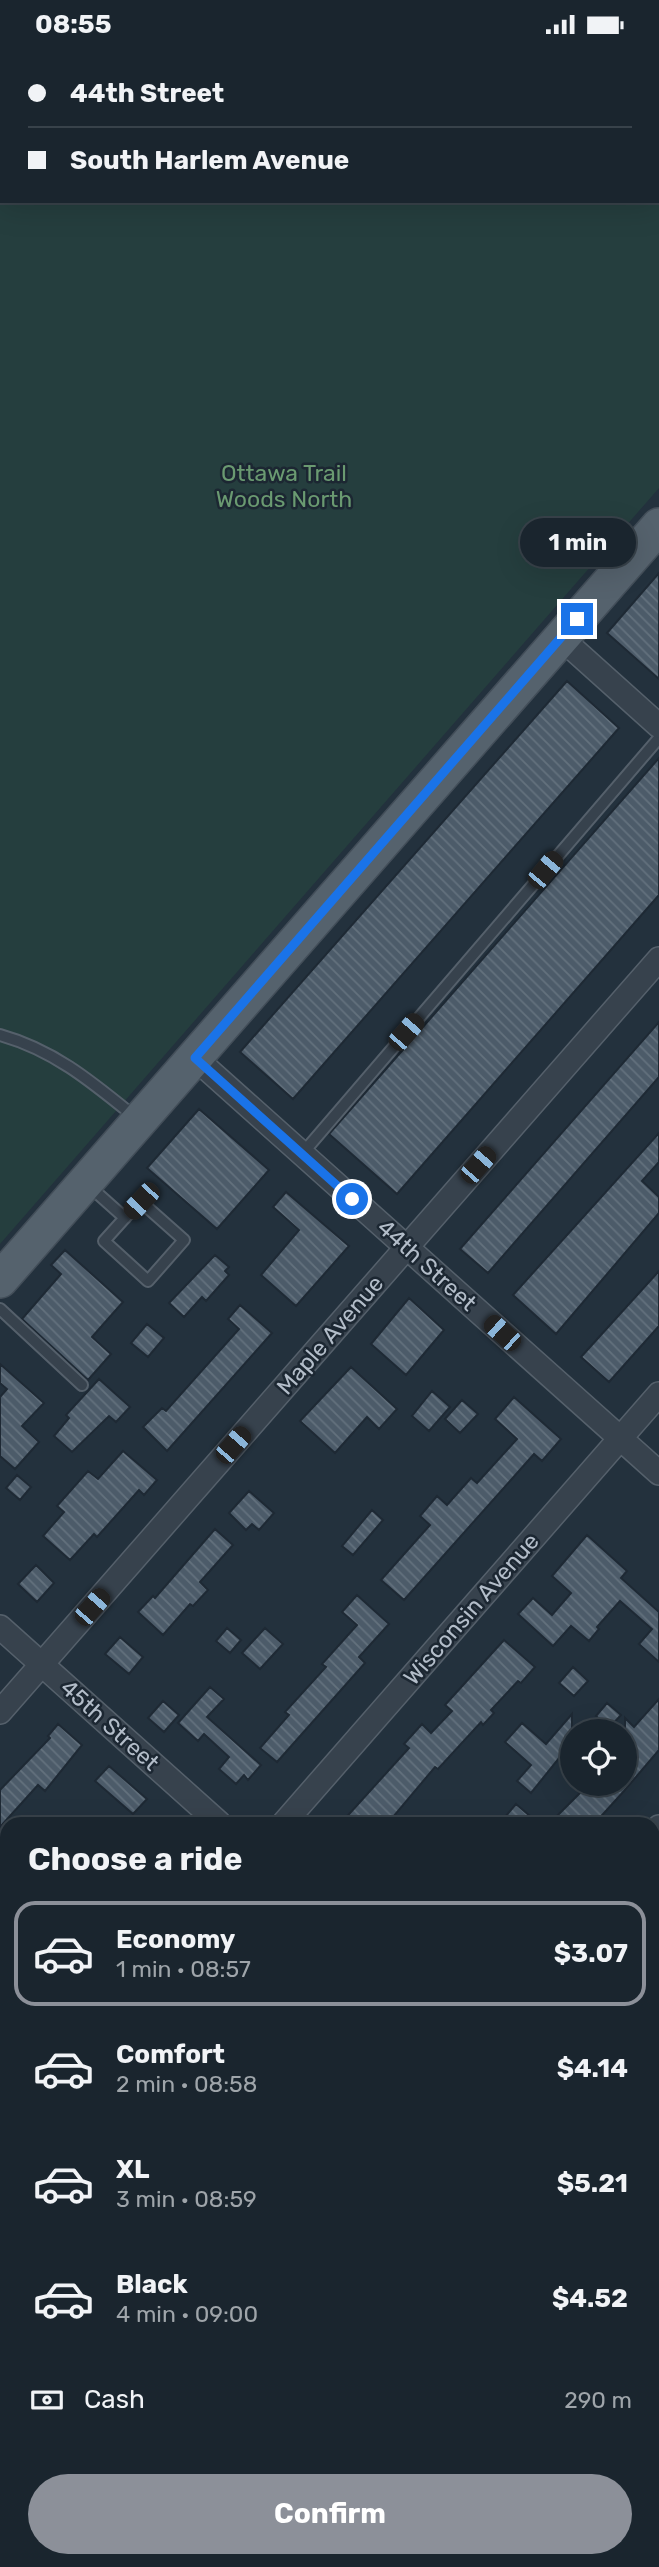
<!DOCTYPE html>
<html lang="en">
<head>
<meta charset="utf-8">
<style>
  :root { --surface:#1a252e; --page:#27313a; --text:#f1f3f6; --muted:#9fa5aa; --line:#38424a; --accent:#8c9099 }
  body { margin:0; font-family:Rubik,sans-serif; background:var(--page); color:var(--text); height:100vh; display:flex; flex-direction:column; font-size:26px; white-space:nowrap }
  * { box-sizing:border-box; margin:0 }
  p { font-size:23px; color:var(--muted) }
  .icon { flex:none; width:38px; height:38px; fill:none; stroke:currentColor; stroke-width:2; stroke-linecap:round; stroke-linejoin:round }
  .map { position:relative; flex:1; overflow:hidden }
  .details { position:absolute; left:0px; top:1768px; width:660px; height:751px; display:flex; flex-direction:column; background:var(--surface); border-radius:21px 21px 0 0; box-shadow:0 7px 28px #0002,0 0 0 2px var(--line) }
  .details>* { flex:none }
  .guide { position:absolute; left:0px; top:0px; width:660px; height:154px; box-shadow:0 7px 28px #0002,0 0 0 2px var(--line); display:grid; align-content:center; height:154px; padding:0 28px; background:var(--surface) }
  .fabs { position:absolute; left:560px; top:1670px; display:grid; gap:14px }
  .fabs a { display:grid; place-items:center; width:77px; height:77px; border-radius:50%; background:var(--surface); box-shadow:0 7px 28px #0002,0 0 0 2px var(--line); font-size:35px }
  .end { position:absolute; width:32px; height:32px; margin:-16px; border:9px solid #1a73e8; background:#fff; box-shadow:0 0 0 4px #fff }
  .from { border-radius:50% }
  .bubble { position:absolute; height:49px; border-radius:24px; background:var(--surface); box-shadow:0 7px 28px #0002,0 0 0 2px var(--line); font-size:23px; font-weight:700; line-height:49px; text-align:center }
  .car { position:absolute; width:21px; height:42px; margin:-21px -10px; border-radius:9px; box-shadow:0 0 5px 2px #0007; background:linear-gradient(#222 24%,#8ab4d8 0 40%,#222 0 76%,#8ab4d8 0 86%,#222 0) }
  .guide b { display:flex; align-items:center; gap:24px; height:66px; font-size:26px }
  .guide b+b { border-top:2px solid var(--line) }
  .guide i { width:18px; height:18px; background:var(--text) }
  ul { padding:0; list-style:none }
  li { display:flex; align-items:center; gap:21px; height:105px; margin:0 14px 10px; padding:0 14px; border:4px solid transparent; border-radius:21px }
  li div { flex:1 }
  li b { display:block; font-size:26px }
  li em { font-style:normal; font-weight:700 }
  li.on { border-color:var(--accent) }
  li>.icon { width:63px; height:63px; stroke-width:1.5 }
  h2 { padding:0 28px; font-size:32px; line-height:84px }
  .pay { display:flex; align-items:center; gap:18px; height:77px; padding:0 28px; font-size:26px }
  .pay p { margin-inline-start:auto }
  .action { display:flex; gap:14px; margin-top:auto; padding:14px 28px }
  .action a { flex:1; height:80px; border-radius:42px; background:var(--accent); color:#fff; font-size:28px; font-weight:700; line-height:80px; text-align:center }
  .status { display:flex; justify-content:space-between; align-items:center; height:49px; padding:0 35px; background:var(--surface); direction:ltr }
  .status svg { height:19px; fill:currentColor }
  .map>svg:first-child { display:block }
</style>
</head>
<body>
<div class="status"><b>08:55</b><svg viewBox="0 0 49 12"><path d="M0 12V9h3v3zM5 12V6h3v6zM10 12V3h3v9zM15 12V0h3v12zM26 1h20v11H26zM47 4h2v5h-2z"/></svg></div>
<div class="map">
<svg width="659" height="2518" viewBox="0 0 659 2518">
  <defs>
    <pattern id="building-back-hatch" width="6" height="6" patternUnits="userSpaceOnUse" patternTransform="scale(1.75)"><rect width="6" height="6" fill="#4c5b69"/><path d="M-1 5l2 2M0 0l6 6M5-1l2 2" fill="none" stroke="#63717d"/></pattern>
  </defs>
  <rect width="100%" height="100%" fill="#23313d"/>
  <path fill="#253e3e" fill-rule="evenodd" d="M0,0H659V439L0,1195ZM2,2H658V152H2Z"/>
  <path fill="url(#building-back-hatch)" stroke="#1e2934" stroke-width="2" d="M659,524V630L607,584Z
    M567,632L619,679L293,1050L240,1003Z
    M659,709V846L397,1145L329,1085Z
    M659,973V1028L488,1224L460,1200Z
    M199,1060L269,1121L217,1180L147,1119Z
    M659,1084V1113L642,1132L659,1148V1164L556,1285L513,1246Z
    M286,1143L349,1197L296,1257L261,1226L299,1181L273,1158Z
    M65,1201L123,1253L92,1288L111,1305L88,1331L22,1270L61,1225L51,1216Z
    M215,1206L229,1218L225,1222L229,1226L206,1252L202,1248L184,1268L169,1254Z
    M659,1222V1277L609,1333L581,1308Z
    M409,1249L444,1281L406,1326L371,1295Z
    M240,1256L272,1284L167,1402L143,1378L162,1359L166,1362L239,1280L228,1270Z
    M147,1275L164,1289L148,1308L131,1294Z
    M0,1315L44,1354L22,1377L39,1393L15,1420L0,1407V1348L7,1340L0,1334Z
    M351,1318L397,1360L379,1380L367,1368L335,1404L300,1372Z
    M99,1330L130,1358L116,1373L109,1367L72,1403L54,1387L69,1369L66,1366Z
    M432,1342L450,1358L429,1382L412,1367Z
    M514,1348L561,1390L542,1412L534,1405L404,1551L381,1531L430,1476L420,1467L437,1447L447,1456L471,1429L477,1434L517,1390L495,1370Z
    M462,1351L478,1365L460,1384L445,1370Z
    M123,1402L157,1431L144,1446L139,1441L97,1488L94,1485L70,1511L43,1487L64,1463L57,1457L88,1422L98,1430Z
    M17,1426L31,1438L20,1451L6,1439Z
    M249,1442L274,1464L259,1481L252,1475L246,1481L229,1464Z
    M372,1461L383,1471L353,1506L342,1497Z
    M215,1480L233,1496L200,1533L208,1541L193,1557L190,1555L163,1586L138,1563L153,1547L155,1549Z
    M587,1486L627,1522L621,1529L659,1563V1613L639,1595L652,1580L620,1552L597,1578L599,1580L589,1592L571,1577L553,1597L518,1565L533,1549L552,1566L571,1544L552,1527Z
    M36,1516L54,1534L37,1553L18,1535Z
    M357,1546L389,1575L359,1608L365,1614L277,1713L260,1699L289,1666L285,1663L326,1618L322,1615L357,1576L342,1563Z
    M227,1579L241,1591L230,1604L216,1592Z
    M265,1579L283,1595L260,1620L242,1604Z
    M120,1588L143,1608L129,1625L105,1605Z
    M504,1591L535,1618L521,1634L518,1632L491,1661L494,1664L483,1676L481,1673L438,1720L435,1718L388,1774H341L409,1699L404,1695L422,1675L431,1684L452,1662L445,1656Z
    M573,1618L588,1632L574,1647L559,1634Z
    M210,1638L224,1650L207,1668L261,1716L248,1731L244,1726L236,1735L219,1720L229,1708L204,1685L198,1692L178,1674Z
    M659,1650V1701L624,1742L595,1774H550L590,1734H625V1669L634,1678Z
    M163,1652L179,1666L164,1683L148,1669Z
    M607,1654L621,1666L609,1679L596,1667Z
    M572,1665V1693L531,1744L517,1732L531,1716L505,1693L522,1674L546,1695Z
    M58,1675L82,1696L45,1742L38,1736L0,1778V1741L50,1689L48,1687Z
    M109,1717L147,1750L133,1765L95,1732Z
    M516,1755L538,1774H500Z"/>
  <g fill="none" stroke-linecap="round" stroke-linejoin="round">
    <g stroke="#55606b" stroke-width="14">
      <path id="service" d="M0,986C54,1001 92,1033 135,1068
        M302,1105L659,689
        M88,1136L125,1169
        M140,1152L184,1191L148,1232L104,1192Z
        M0,1260L82,1336
        M653,2067L659,2073"/>
    </g>
    <g stroke="#55606b" stroke-width="26">
      <path id="minor" d="M561,589L659,677
        M195,1009L659,1424
        M0,1578L219,1774
        M0,1663L659,910
        M284,1774L659,1345
        M653,1785L659,1778
        M0,2098L7,2090
        M653,2163L659,2168
        M653,2220L659,2213
        M0,2327L7,2333
        M205,2511L213,2518
        M7,2518L13,2511
        M391,2518L397,2511"/>
    </g>
    <g stroke="#434e59" stroke-width="38">
      <path id="primary" d="M0,1231L659,477"/>
    </g>
    <use href="#service" stroke="#37424d" stroke-width="10"/>
    <use href="#minor" stroke="#37424d" stroke-width="23"/>
    <use href="#primary" stroke="#55626d" stroke-width="35"/>
  </g>
  <g fill="none" stroke-linecap="round" stroke-linejoin="round">
    <path stroke="#1a73e8" stroke-width="9" d="M352,1150L195,1009L577,570"/>
  </g>
  <g text-anchor="middle" dominant-baseline="central" stroke-width="5" stroke-linejoin="round" paint-order="stroke">
    <g font-size="23" fill="#6a9a71" stroke="#1c2732">
      <text x="284" y="424">Ottawa Trail<tspan x="284" dy="26">Woods North</tspan></text>
    </g>
    <g font-size="23" fill="#b3bdc9" stroke="#1c2732">
      <text transform="translate(427 1216) rotate(42)">44th Street</text>
      <text transform="translate(330 1286) rotate(-49)">Maple Avenue</text>
      <text transform="translate(471 1560) rotate(-49)">Wisconsin Avenue</text>
      <text transform="translate(110 1676) rotate(42)">45th Street</text>
    </g>
  </g>
</svg>
<div class="fabs">
<a><svg class="icon" aria-label="locate" viewBox="0 0 24 24"><circle cx="12" cy="12" r="6"/><path d="M12 2v4M12 18v4M2 12h4M18 12h4"/></svg></a>
</div>
<i class="end from" style="left:352px;top:1150px"></i>
<i class="end" style="left:577px;top:570px"></i>
<div class="bubble" style="left:520px;top:469px;width:116px">1 min</div>
<i class="car" style="left:545px;top:821px;rotate:40deg"></i>
<i class="car" style="left:406px;top:983px;rotate:41deg"></i>
<i class="car" style="left:478px;top:1116px;rotate:41deg"></i>
<i class="car" style="left:141px;top:1152px;rotate:223deg"></i>
<i class="car" style="left:502px;top:1284px;rotate:312deg"></i>
<i class="car" style="left:233px;top:1396px;rotate:41deg"></i>
<i class="car" style="left:92px;top:1558px;rotate:41deg"></i>
<div class="guide">
<b><i class="from"></i>44th Street</b>
<b><i></i>South Harlem Avenue</b>
</div>
<section class="details">
<h2>Choose a ride</h2>
<ul>
<li class="on"><svg class="icon" aria-label="car" viewBox="0 0 24 24"><path d="M5 17H2v-5l4-1 3-4h7l3 4 3 1v5h-3M9 17h6M6 11h13"/><circle cx="7" cy="17" r="2"/><circle cx="17" cy="17" r="2"/></svg><div><b>Economy</b><p>1 min · 08:57</p></div><em>$3.07</em></li>
<li><svg class="icon" aria-label="car" viewBox="0 0 24 24"><path d="M5 17H2v-5l4-1 3-4h7l3 4 3 1v5h-3M9 17h6M6 11h13"/><circle cx="7" cy="17" r="2"/><circle cx="17" cy="17" r="2"/></svg><div><b>Comfort</b><p>2 min · 08:58</p></div><em>$4.14</em></li>
<li><svg class="icon" aria-label="car" viewBox="0 0 24 24"><path d="M5 17H2v-5l4-1 3-4h7l3 4 3 1v5h-3M9 17h6M6 11h13"/><circle cx="7" cy="17" r="2"/><circle cx="17" cy="17" r="2"/></svg><div><b>XL</b><p>3 min · 08:59</p></div><em>$5.21</em></li>
<li><svg class="icon" aria-label="car" viewBox="0 0 24 24"><path d="M5 17H2v-5l4-1 3-4h7l3 4 3 1v5h-3M9 17h6M6 11h13"/><circle cx="7" cy="17" r="2"/><circle cx="17" cy="17" r="2"/></svg><div><b>Black</b><p>4 min · 09:00</p></div><em>$4.52</em></li>
</ul>
<div class="pay"><svg class="icon" aria-label="cash" viewBox="0 0 24 24"><path d="M3 7h18v10H3z"/><circle cx="12" cy="12" r="2"/></svg>Cash<p>290 m</p></div>
<div class="action"><a>Confirm</a></div>
</section>
</div>
</body>
</html>
